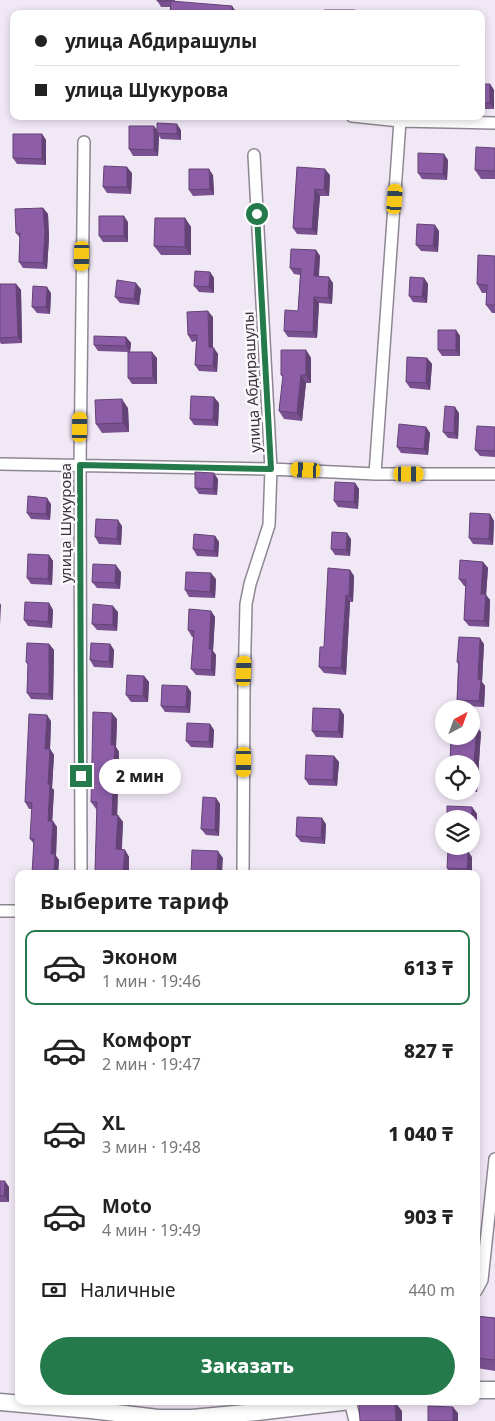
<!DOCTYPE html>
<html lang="ru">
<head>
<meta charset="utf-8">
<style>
  :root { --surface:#fff; --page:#f2f2f2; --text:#222; --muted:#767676; --line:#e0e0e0; --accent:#257a4c }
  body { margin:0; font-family:"Noto Sans",sans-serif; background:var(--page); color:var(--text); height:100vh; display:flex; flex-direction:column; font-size:19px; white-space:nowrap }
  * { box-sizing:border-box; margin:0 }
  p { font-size:16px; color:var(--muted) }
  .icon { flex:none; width:28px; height:28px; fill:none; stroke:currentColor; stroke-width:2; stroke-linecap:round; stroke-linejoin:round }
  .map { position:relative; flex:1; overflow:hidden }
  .side { position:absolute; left:15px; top:870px; width:465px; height:535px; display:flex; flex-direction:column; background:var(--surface); border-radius:10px; box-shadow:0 2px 8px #0003 }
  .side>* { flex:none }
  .hud { position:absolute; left:10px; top:10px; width:475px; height:110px; border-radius:10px; box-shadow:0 2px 8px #0003; display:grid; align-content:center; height:110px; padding:0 25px; background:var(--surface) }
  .needle { width:32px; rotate:41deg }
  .fabs { position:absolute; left:435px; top:700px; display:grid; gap:10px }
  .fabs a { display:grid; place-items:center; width:45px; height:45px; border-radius:50%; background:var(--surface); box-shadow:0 2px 8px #0003; font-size:25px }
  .end { position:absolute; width:22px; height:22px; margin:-11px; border:6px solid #257a4c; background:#fff; box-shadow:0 0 0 2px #fff }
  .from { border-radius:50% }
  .bubble { position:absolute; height:35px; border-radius:18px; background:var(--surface); box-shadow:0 2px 8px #0003; font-size:16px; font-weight:800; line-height:35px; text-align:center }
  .car { position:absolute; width:15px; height:30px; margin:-15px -8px; border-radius:6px; box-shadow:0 0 4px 1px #0007; background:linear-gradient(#f5c518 24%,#345 0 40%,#f5c518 0 76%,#345 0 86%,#f5c518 0) }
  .hud b { display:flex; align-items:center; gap:18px; height:48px; font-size:19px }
  .hud b+b { border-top:1px solid var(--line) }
  .hud i { width:12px; height:12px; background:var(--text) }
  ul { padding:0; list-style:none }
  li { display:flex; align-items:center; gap:15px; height:75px; margin:0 10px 8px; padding:0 15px; border:2px solid transparent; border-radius:10px }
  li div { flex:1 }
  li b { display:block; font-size:19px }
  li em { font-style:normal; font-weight:800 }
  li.on { border-color:var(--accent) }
  li>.icon { width:45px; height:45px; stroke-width:1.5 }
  h2 { padding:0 25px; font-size:22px; line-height:60px }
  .pay { display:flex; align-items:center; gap:12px; height:55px; padding:0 25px; font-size:19px }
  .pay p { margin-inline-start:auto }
  .cta { display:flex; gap:10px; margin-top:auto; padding:10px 25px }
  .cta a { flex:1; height:58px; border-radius:30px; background:var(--accent); color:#fff; font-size:20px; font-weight:800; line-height:58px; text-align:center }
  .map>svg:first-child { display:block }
</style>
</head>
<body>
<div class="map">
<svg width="495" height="1421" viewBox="0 0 495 1421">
  <rect width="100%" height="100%" fill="#f1e8f6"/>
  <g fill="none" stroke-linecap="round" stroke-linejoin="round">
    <g stroke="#8e8793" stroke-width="14">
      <path id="street" d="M352,116L400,121L495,123
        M0,464L271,469L375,474H495
        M375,474L400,121
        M81,874L80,465L84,142
        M243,874L244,688L246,604L250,584L269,525L271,469L254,155
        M0,911H19
        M476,1291L482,1280L495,1159
        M350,1401L355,1421"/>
    </g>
    <g stroke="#8e8793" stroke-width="19">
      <path id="secondary" d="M476,1390H495
        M0,1402L91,1410L158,1418H192L257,1412L350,1401"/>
    </g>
    <use href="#street" stroke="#fff" stroke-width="11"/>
    <use href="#secondary" stroke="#fff" stroke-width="16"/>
  </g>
  <path fill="#795190" d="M157,0H175V1L171,7H161Z
    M481,84H490L494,90V109H481Z
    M157,130H181V140L161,139L159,136L158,156H133L129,149Z
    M42,134L46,140V165L17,164L13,158Z
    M495,148V179H481L475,170Z
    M448,160L447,180L422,179L418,173Z
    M297,167L330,175L329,196H320L317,235L297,234L293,228Z
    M132,173L131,194L107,193L103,187Z
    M213,175L214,195L193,196L189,190Z
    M43,208L48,214L49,238L47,269L23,268L19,262L20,238L16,233Z
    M185,218L191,227V255H161L154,246Z
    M128,222V242H103L99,236Z
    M439,231L438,252L421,251L416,245Z
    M316,250L320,256L319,277L333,283L332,304L319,303L317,338L288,337L284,331L298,311L300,275L294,274L290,268Z
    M495,256V313H492L486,305L487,293H482L477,284Z
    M210,272L214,278V293L199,292L194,286Z
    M424,278L428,284L427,303L413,302L409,296Z
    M0,284H16L21,290L22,343L1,344L0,342Z
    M141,289L139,305L120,303L115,297Z
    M51,293L50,314L37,313L32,307Z
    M213,317V348L218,354L217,372L199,371L195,365L196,341L192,342L188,335Z
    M456,330L460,336V356H442L438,350Z
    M126,337L131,343L130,352L157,358V384H132L128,378V352L98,351L94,345Z
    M306,350L311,358V383H306L302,421L284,419L279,411L283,377L281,375Z
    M427,358L432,364L430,390L410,388L406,382Z
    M219,403L218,426L194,425L190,419Z
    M128,408L129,432L102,433L96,424Z
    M459,413L458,439L448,438L443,432Z
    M426,427L430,433L428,455L401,453L397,447Z
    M495,427V457L480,456L475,450Z
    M218,479L217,495L199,494L195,488Z
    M355,483L359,489L358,509L338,507L334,501Z
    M51,504L50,520L31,519L27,513Z
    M490,514L494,521L493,545L473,544L469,538Z
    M122,526L121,545L99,544L95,537Z
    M215,536L219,542L218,557L197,556L193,549Z
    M351,539L350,556L335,555L331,549Z
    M49,555L53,561L52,585L31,584L27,578Z
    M483,562L488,568L486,595L490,600L489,627L469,626L464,620L466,586H464L459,579Z
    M350,570L354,576L353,602H350L346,675L324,673L319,667L324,647Z
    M121,572L120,589L97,588L92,582Z
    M216,579L215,598L189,597L185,590Z
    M49,603L53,610L52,628L28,626L24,620Z
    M211,611L215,617L213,651L216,655L215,676L196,675L191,669L193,637H192L188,630Z
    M118,612L117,631L97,630L92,624Z
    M49,644L54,650L53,700L31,699L27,693L28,665L26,662Z
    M110,644L114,650L113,668L94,667L90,660Z
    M484,644L482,682L485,686L484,707L461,706L457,700L458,664L457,662Z
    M144,676L149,682L148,702H131L126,695Z
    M187,686L191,692L190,713L165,712L161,706Z
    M340,709L344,715L343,738L316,737L312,731Z
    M117,719L116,747L119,752L117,815L123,822L122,849L125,850L129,857V874H96L95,872L97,809H96L91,802Z
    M51,721L50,749L54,755L52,788L54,790L52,821L57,827L56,856L59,860L58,874H32L34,844L30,839L32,809H29L25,802Z
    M210,724L214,730L213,748L191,747L186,741Z
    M481,732L477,792L470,791H471V764Z
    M334,756L339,762L337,786L309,785L305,779Z
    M216,798L220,804L219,836L206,835L201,829Z
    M472,807L477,814L476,838H471V819Z
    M326,824L325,844L301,842L296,836Z
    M472,857V874H450L447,868Z
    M0,1181L9,1187V1202H0Z
    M476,1316L495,1318V1371L477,1368L476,1367Z"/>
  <path fill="#634275" d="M232,6L238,14H232Z
    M481,31L485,36L482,61L481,60Z
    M490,84L494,90V109L490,103Z
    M177,124L181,130V140L177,134Z
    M154,126L159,132L157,133L159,136L158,156L154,150Z
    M42,134L46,140V165L42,159Z
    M444,154L448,160L447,180L443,174Z
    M127,167L132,173L131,194L127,187Z
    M209,169L213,175L214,195L210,189Z
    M325,169L330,175L329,196L324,190Z
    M315,189L320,196L317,235L312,229Z
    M43,208L48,214L49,238L47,269L43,263Z
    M124,216L128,222V242L124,236Z
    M185,218L191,227V255L185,247Z
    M435,225L439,231L438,252L433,246Z
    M316,250L320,256L318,282L314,276Z
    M210,272L214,278V293L209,287Z
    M329,277L333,283L332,304L328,298Z
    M424,278L428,284L427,303L422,297Z
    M136,283L141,289L139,305L134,299Z
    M16,284L21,290L22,343L18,337Z
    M47,287L51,293L50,314L46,307Z
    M314,297L319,303L317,338L313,332Z
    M208,311L213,317V354L209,347Z
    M456,330L460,336V356L456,350Z
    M126,337L131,343L130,352L126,346Z
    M214,348L218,354L217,372L213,366Z
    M306,350L311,358V383L306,375Z
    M152,352L157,358V384L153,378Z
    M427,358L432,364L430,390L426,383Z
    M301,375L306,383L302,421L297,413Z
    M214,397L219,403L218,426L213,420Z
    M122,399L128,408L129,432L123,423Z
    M455,407L459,413L458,439L454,433Z
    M426,427L430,433L428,455L424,449Z
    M214,473L218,479L217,495L213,489Z
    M355,483L359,489L358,509L354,502Z
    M47,498L51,504L50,520L46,514Z
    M490,514L494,521L493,545L489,539Z
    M118,520L122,526L121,545L117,539Z
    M347,533L351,539L350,556L346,550Z
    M215,536L219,542L218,557L214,551Z
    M49,555L53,561L52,585L48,579Z
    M483,562L488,568L486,595L490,600L489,627L484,621L481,594Z
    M116,565L121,572L120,589L115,583Z
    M350,570L354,576L353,602L349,596Z
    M211,573L216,579L215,598L210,592Z
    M346,595L350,602L346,675L341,668Z
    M0,603L1,605L0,625Z
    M49,603L53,610L52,628L48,622Z
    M113,606L118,612L117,631L113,625Z
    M211,611L215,617L213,651L216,655L215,676L211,670L209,649Z
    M480,638L484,644L482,682L485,686L484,707L479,701L478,679Z
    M49,644L54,650L53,700L49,694Z
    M110,644L114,650L113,668L109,662Z
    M144,676L149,682L148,702L143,696Z
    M187,686L191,692L190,713L186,707Z
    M340,709L344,715L343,738L338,732Z
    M112,713L117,719L116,747L119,752L117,822L112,815L111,745Z
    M47,715L51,721L50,749L54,755L52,788L54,790L52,827L48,821V784L45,749Z
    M210,724L214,730L213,748L209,742Z
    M477,726L481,732L477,792L472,786Z
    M334,756L339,762L337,786L333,780Z
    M216,798L220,804L219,836L215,830Z
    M472,807L477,814L476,838L471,832Z
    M118,815L123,822L121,856L116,849Z
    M322,818L326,824L325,844L321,838Z
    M53,821L57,827L56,856L59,860L58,874H54L51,854Z
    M125,850L129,857V874H123Z
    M218,851L223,858L222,874H217Z
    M468,851L472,857V874H470L467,869Z
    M5,1181L9,1187V1202L4,1196Z
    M395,1402L402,1411V1421H396Z
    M453,1407L458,1413V1421H453Z"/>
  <path fill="#8d5ea7" stroke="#634275" d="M157,0H171V1H157Z
    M171,1L232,6V14H170Z
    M324,10H355V14H324Z
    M481,84H490V103H481Z
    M157,123L177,124V134L157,133Z
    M129,126H154V150L129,149Z
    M13,134H42V159L13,158Z
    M476,147L495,148V171L475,170Z
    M418,153L444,154L443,174L418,173Z
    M104,166L127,167V187H103Z
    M297,167L325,169L324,190L315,189L312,229L293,228Z
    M189,169H209L210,189L189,190Z
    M43,208L45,232L43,263L19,262L20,233H16L15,209Z
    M99,216H124V236H99Z
    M155,218H185V247L154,246Z
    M417,224L435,225L433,246L416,245Z
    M291,249L316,250L314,276L329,277L328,298L314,297L313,332L284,331L285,310L298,311L301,269L290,268Z
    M478,255L495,256V305H486L487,285L477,284Z
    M195,271L210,272L209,287L194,286Z
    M410,277L424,278L422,297L409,296Z
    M117,280L136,283L134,299L115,297Z
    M0,284H16L18,337L0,338Z
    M33,286L47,287L46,307H32Z
    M208,311L209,347L214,348L213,366L195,365L197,335H188L187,312Z
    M438,330H456V350H438Z
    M94,336L126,337V346L94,345Z
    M281,350H306V375H301L297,413L279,411L283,375H281Z
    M128,352H152L153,378H128Z
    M407,357L427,358L426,383L406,382Z
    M191,396L214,397L213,420L190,419Z
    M122,399L123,423L96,424L95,400Z
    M445,406L455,407L454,433L443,432Z
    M399,424L426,427L424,449L397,447Z
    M477,426L495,427V451L475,450Z
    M195,472L214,473L213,489L195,488Z
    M335,482L355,483L354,502L334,501Z
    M28,496L47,498L46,514L27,513Z
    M470,513L490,514L489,539L469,538Z
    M96,519L118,520L117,539L95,537Z
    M332,532L347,533L346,550L331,549Z
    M194,534L215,536L214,551L193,549Z
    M28,554L49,555L48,579L27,578Z
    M460,560L483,562L481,594H486L484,621L464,620L466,580L459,579Z
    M93,564L116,565L115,583L92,582Z
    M328,568L350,570L349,596L346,595L341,668L319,667L320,647H324Z
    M186,572L211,573L210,592L185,590Z
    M25,602L49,603L48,622L24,620Z
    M93,604L113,606V625L92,624Z
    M189,609L211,611L209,649H212L211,670L191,669L194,631L188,630Z
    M459,637L480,638L478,679L481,680L479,701L457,700L459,662H457Z
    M27,643L49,644V694L27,693L28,663L26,662Z
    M91,643L110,644L109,662L90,660Z
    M127,675L144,676L143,696L126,695Z
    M162,685L187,686L186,707L161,706Z
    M313,708L340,709L338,732L312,731Z
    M93,712L112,713L111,745H115L112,815H118L116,849L125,850L123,874L95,872L97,802H91Z
    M29,714L47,715L45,749H50L48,784H50L48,821H53L51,854H55L54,874H32L34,839H30L32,803L25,802Z
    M187,723L210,724L209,742L186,741Z
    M471,726H477L472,786L471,785V764H450L451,736H471Z
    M306,755L334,756L333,780L305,779Z
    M203,797L216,798L215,830L201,829Z
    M447,806L472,807L471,831V819H447Z
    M297,817L322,818L321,838L296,836Z
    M192,850L218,851L217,874H191Z
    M448,850L468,851L467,869L447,868Z
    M0,1181H5L4,1196H0Z
    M476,1316L495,1318V1360L476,1358Z
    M395,1402L396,1421H360L359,1404Z
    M428,1406L453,1407V1421H428Z"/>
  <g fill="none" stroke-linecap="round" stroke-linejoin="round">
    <path stroke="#257a4c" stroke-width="6" d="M81,776L80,465L271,469L257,214"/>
  </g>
  <g text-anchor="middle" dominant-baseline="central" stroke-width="5" stroke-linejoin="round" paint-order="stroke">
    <g font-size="15" fill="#38353b" stroke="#fbf8fd">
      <text transform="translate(251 382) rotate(-93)">улица Абдирашулы</text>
      <text transform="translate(65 523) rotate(-90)">улица Шукурова</text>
    </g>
  </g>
</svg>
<div class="fabs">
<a><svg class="needle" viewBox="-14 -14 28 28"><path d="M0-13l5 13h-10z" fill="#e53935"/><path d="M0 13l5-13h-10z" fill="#767676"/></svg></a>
<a><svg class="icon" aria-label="locate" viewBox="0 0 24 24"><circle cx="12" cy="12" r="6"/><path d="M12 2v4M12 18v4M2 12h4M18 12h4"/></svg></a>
<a><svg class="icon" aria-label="layers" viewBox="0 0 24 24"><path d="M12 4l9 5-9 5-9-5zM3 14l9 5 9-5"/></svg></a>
</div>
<i class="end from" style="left:257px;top:214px"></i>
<i class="end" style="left:81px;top:776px"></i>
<div class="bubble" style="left:99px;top:759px;width:82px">2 мин</div>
<i class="car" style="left:395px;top:199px;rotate:4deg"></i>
<i class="car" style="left:82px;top:256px;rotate:181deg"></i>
<i class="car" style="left:80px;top:427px;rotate:1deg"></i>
<i class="car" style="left:306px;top:470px;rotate:273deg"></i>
<i class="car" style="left:409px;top:474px;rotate:90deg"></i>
<i class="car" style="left:244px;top:671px;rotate:2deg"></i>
<i class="car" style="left:244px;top:762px;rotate:180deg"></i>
<div class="hud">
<b><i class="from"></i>улица Абдирашулы</b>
<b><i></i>улица Шукурова</b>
</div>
<section class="side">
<h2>Выберите тариф</h2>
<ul>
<li class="on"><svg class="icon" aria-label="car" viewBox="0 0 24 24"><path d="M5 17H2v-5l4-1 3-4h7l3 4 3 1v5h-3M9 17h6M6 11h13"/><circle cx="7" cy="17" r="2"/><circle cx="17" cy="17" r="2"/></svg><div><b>Эконом</b><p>1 мин · 19:46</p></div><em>613 ₸</em></li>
<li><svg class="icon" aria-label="car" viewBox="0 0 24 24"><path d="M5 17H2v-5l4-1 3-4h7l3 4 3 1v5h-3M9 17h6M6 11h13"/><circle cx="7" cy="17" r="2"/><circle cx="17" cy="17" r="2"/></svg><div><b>Комфорт</b><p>2 мин · 19:47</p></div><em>827 ₸</em></li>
<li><svg class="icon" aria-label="car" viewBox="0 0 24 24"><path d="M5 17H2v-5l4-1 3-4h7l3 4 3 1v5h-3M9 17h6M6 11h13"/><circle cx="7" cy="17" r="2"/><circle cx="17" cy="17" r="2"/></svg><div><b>XL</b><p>3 мин · 19:48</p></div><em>1 040 ₸</em></li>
<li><svg class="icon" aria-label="car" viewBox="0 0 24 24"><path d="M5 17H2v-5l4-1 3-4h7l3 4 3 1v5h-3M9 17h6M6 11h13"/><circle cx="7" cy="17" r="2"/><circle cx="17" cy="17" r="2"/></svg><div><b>Moto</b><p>4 мин · 19:49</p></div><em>903 ₸</em></li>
</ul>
<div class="pay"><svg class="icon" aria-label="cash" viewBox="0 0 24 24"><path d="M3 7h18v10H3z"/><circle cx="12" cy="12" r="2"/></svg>Наличные<p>440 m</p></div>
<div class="cta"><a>Заказать</a></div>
</section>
</div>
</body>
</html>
